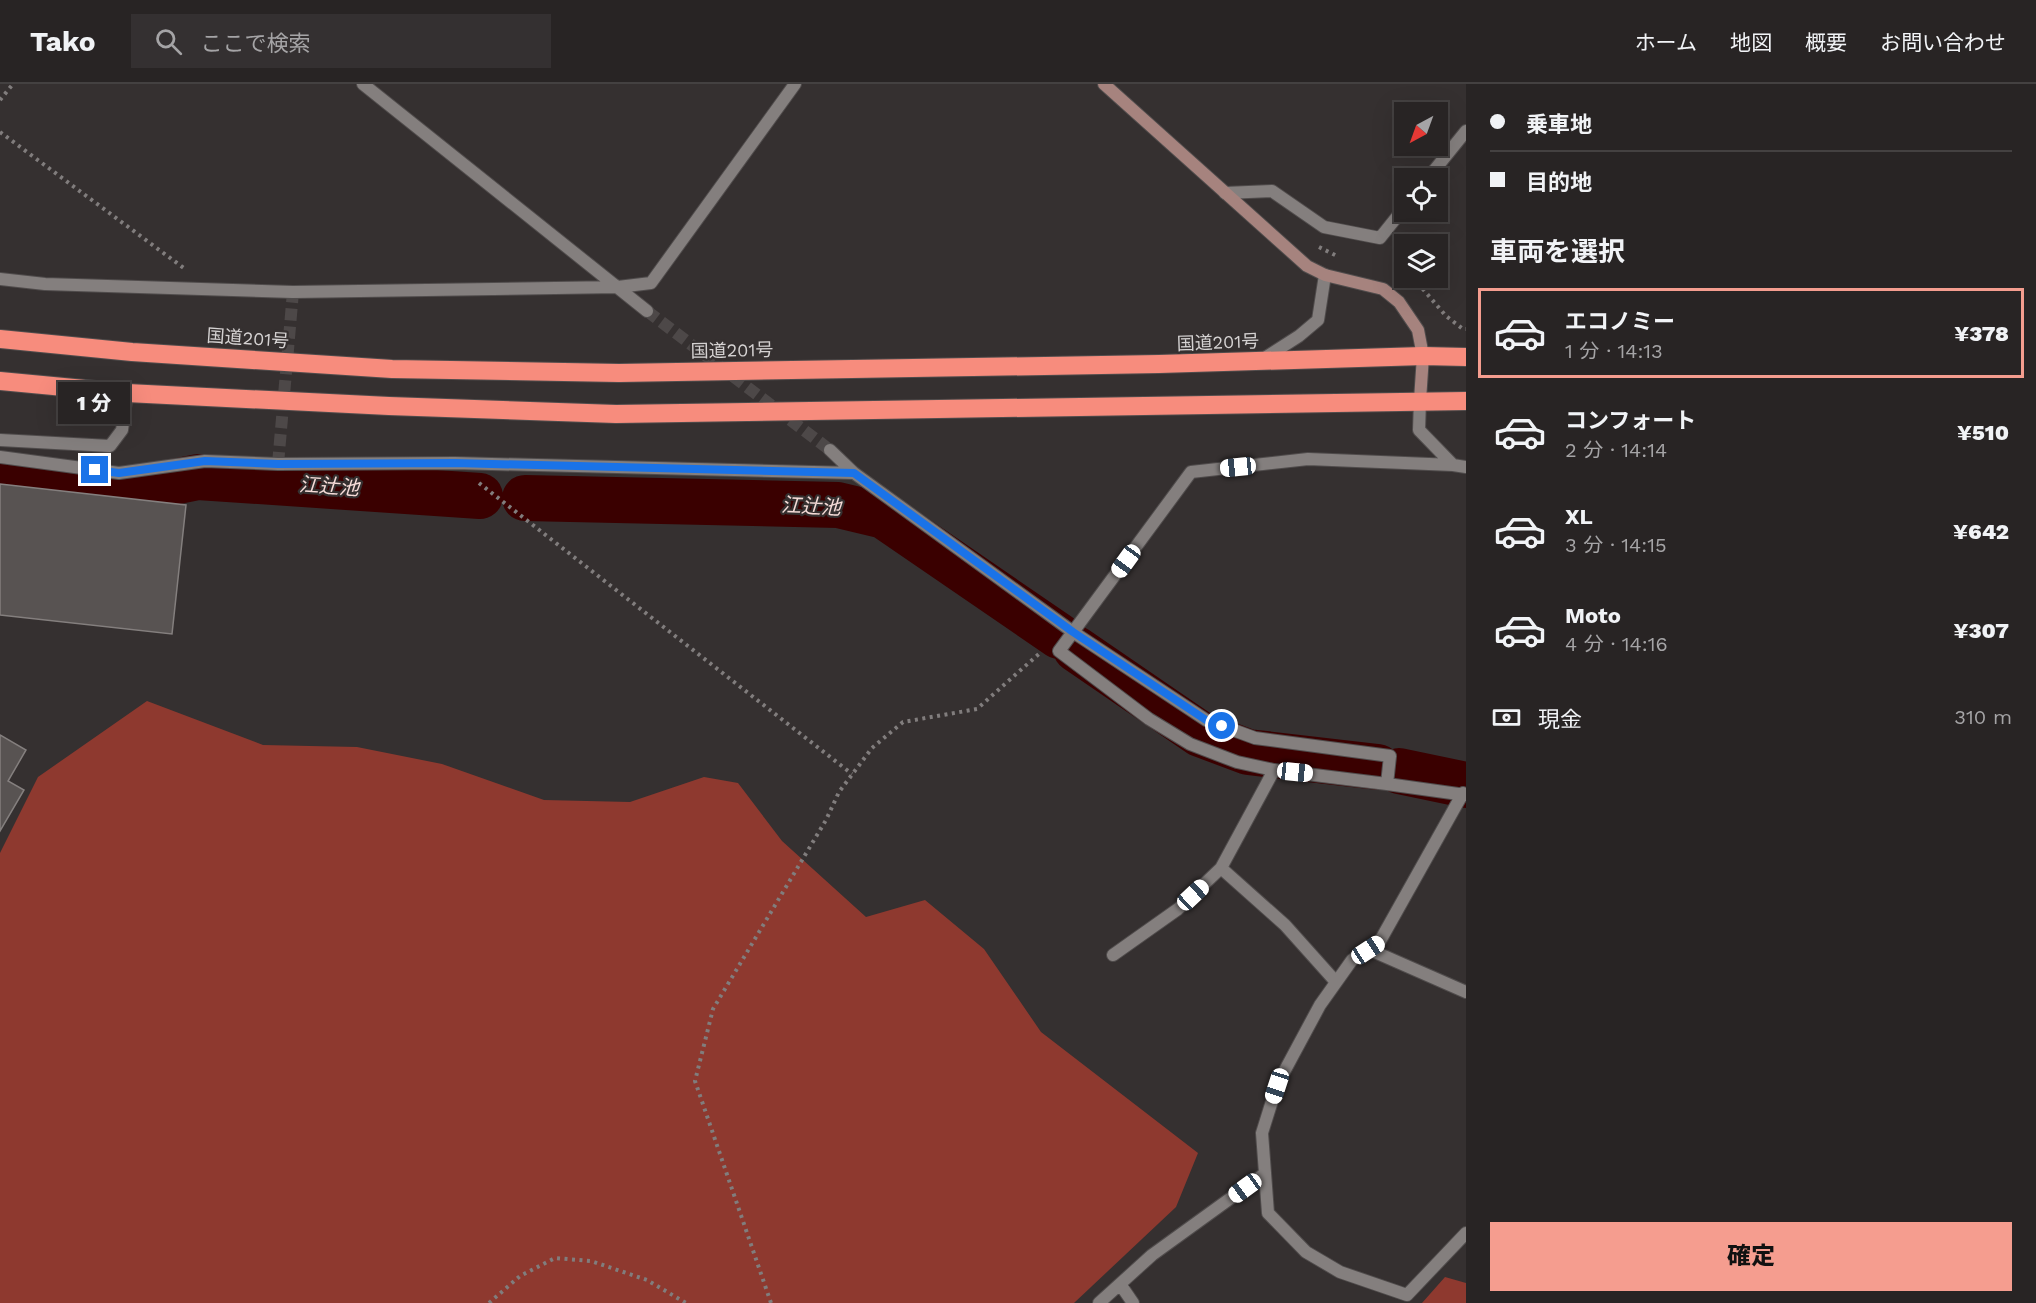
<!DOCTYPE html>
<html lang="ja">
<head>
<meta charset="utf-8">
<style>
  :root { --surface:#282424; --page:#343031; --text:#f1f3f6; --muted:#a5a4a6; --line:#444141; --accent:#f59d8f }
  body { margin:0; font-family:"Work Sans","Noto Sans JP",sans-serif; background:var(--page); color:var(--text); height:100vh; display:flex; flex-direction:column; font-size:22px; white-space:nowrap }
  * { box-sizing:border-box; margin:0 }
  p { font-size:20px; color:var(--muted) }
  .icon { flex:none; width:33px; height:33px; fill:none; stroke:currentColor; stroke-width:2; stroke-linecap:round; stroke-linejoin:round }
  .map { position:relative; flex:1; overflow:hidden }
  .sheet { display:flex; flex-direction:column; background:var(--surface); width:570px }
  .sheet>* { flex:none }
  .guide { display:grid; align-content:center; height:132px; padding:0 24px; background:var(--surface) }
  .needle { width:39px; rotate:221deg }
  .fabs { position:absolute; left:1394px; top:18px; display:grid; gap:12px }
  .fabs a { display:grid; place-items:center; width:54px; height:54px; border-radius:0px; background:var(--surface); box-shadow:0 6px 24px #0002,0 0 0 2px var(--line); font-size:30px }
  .end { position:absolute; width:27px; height:27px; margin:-14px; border:8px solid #1a73e8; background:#fff; box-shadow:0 0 0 3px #fff }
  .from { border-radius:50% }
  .bubble { position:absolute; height:42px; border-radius:0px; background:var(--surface); box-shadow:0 6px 24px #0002,0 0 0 2px var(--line); font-size:20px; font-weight:800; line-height:42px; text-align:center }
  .car { position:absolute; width:18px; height:36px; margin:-18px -9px; border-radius:8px; box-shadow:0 0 4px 2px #0007; background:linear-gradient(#fff 24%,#345 0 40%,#fff 0 76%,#345 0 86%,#fff 0) }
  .guide b { display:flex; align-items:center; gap:21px; height:57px; font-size:22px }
  .guide b+b { border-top:2px solid var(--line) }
  .guide i { width:15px; height:15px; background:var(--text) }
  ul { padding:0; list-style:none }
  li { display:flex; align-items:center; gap:18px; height:90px; margin:0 12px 9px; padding:0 12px; border:3px solid transparent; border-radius:0px }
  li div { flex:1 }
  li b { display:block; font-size:22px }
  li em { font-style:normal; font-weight:800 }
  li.current { border-color:var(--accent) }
  li>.icon { width:54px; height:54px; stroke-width:1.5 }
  h2 { padding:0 24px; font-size:27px; line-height:72px }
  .pay { display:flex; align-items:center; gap:15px; height:66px; padding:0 24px; font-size:22px }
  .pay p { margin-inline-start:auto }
  .primary-button { display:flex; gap:12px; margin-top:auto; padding:12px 24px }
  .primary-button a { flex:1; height:69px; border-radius:0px; background:var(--accent); color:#111; font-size:24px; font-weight:800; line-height:69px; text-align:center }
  header { display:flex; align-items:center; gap:36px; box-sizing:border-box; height:84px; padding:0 30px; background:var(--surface); border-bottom:2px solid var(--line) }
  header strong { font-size:28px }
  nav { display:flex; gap:33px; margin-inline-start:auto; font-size:21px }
  .search { width:420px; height:54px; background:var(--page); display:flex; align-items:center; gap:15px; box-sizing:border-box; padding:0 21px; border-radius:0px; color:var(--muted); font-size:22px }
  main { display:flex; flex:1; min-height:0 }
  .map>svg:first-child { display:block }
</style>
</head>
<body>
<header>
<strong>Tako</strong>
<div class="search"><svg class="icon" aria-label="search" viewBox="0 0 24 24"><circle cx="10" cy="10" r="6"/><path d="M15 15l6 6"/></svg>ここで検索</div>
<nav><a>ホーム</a><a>地図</a><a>概要</a><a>お問い合わせ</a></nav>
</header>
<main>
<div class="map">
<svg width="1466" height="1219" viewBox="0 0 1466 1219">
  <rect width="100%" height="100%" fill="#353030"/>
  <path fill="#8e392f" d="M147,617L263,661L357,663L442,680L544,716L630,718L704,693L738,699L782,757L866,833L925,816L984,865L1041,948L1198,1069L1176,1123L1074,1219H0V769L38,693Z
    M1445,1193L1466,1199V1219H1422Z"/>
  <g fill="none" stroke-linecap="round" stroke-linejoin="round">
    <path stroke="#3a0000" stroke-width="46" d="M0,393L119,409L198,393L480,412
      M525,414L838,421L884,432L1059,552
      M1076,565L1200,650L1248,668L1378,683
      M1399,687L1466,701"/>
  </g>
  <path fill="#585352" stroke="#847f7e" stroke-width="1.5" d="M0,400L186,421L172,550L0,531Z
    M0,651L26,666L8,697L24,706L0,747Z"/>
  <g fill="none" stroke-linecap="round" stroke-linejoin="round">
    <path stroke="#4d4848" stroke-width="12" stroke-dasharray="12 6" stroke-linecap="butt" d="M647,227L830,366
      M278,380L293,208"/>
    <g stroke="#504c4c" stroke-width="14">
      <path id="street" d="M363,0L647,227
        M1428,94L1466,47
        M1225,109L1272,107L1324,143L1380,154L1404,124
        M0,195L45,200L293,208L618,203L651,199L795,0
        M1263,275L1299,252L1318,236L1325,191
        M1420,316L1419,346L1453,381L1466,383
        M0,356L110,362L122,346L127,309
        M830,366L854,389L1073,548L1206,636L1255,654L1390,672L1387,700L1466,711
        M0,373L119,389L205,377L278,380L455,379L854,389
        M1274,686L1221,784L1285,841L1336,898
        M1387,700L1274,686L1237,678L1190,660L1149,635L1059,567L1191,388L1308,375L1453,381
        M1463,709L1380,857L1352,876L1320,921L1277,1001L1262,1049L1268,1129L1306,1168L1340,1188L1407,1211L1466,1149
        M1368,865L1466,908
        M1113,871L1178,825L1221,784
        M1120,1200L1133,1219
        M1099,1219L1152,1171L1264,1090"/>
    </g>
    <g stroke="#504c4c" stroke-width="14">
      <path id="secondary" d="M1104,0L1307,182L1325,191L1383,205L1399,218L1418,246L1423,272L1420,316"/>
    </g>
    <g stroke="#504c4c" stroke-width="20">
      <path id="highway" d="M0,255L132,268L392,285L619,289L1159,280L1423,272L1466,273
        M0,297L127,309L389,322L616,330L1466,317"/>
    </g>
    <path stroke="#817d7d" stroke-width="4" stroke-dasharray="3 4.5" stroke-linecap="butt" d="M0,16L13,0
      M0,48L185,185
      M1319,163L1339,173
      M1404,194L1416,197L1446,232L1463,245H1466
      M479,399L852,690
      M489,1219L520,1192L555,1174L591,1177L647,1196L686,1219
      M771,1219L695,997L713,925L826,736L839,708L872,664L903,638L977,625L1041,568"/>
    <use href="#street" stroke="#847f7e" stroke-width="12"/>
    <use href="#secondary" stroke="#a6837e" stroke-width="12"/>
    <use href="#highway" stroke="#f78c7d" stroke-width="18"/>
  </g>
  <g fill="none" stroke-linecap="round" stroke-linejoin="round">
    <path stroke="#1a73e8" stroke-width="8" d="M95,386L119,389L205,377L278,380L455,379L854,389L1073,548L1206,636L1222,642"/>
  </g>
  <g text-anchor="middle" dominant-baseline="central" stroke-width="4.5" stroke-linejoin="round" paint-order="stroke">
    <g font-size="18" fill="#d5d2d2" stroke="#353030">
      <text transform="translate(248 254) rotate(4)">国道201号</text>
      <text transform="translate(1218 258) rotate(-2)">国道201号</text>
      <text transform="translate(732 266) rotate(-1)">国道201号</text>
    </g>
    <g font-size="20" font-style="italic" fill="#f6dcd8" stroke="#353030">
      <text transform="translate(329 402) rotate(4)">江辻池</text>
      <text transform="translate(811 422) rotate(3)">江辻池</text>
    </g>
  </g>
</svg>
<div class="fabs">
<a><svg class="needle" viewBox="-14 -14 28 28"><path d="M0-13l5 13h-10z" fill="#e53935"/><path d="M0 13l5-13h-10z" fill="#a5a4a6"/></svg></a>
<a><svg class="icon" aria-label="locate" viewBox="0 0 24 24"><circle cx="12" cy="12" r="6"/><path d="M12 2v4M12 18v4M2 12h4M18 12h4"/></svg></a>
<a><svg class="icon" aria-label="layers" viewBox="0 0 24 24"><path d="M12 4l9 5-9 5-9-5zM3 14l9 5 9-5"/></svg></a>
</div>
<i class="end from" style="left:1222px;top:642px"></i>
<i class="end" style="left:95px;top:386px"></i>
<div class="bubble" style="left:58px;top:298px;width:72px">1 分</div>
<i class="car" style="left:1238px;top:383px;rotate:264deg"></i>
<i class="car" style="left:1126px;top:477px;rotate:216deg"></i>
<i class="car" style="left:1295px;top:688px;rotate:96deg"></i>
<i class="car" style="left:1193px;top:811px;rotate:47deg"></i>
<i class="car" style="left:1368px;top:866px;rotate:57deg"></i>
<i class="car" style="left:1277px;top:1002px;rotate:198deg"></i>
<i class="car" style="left:1245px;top:1104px;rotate:234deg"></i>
</div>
<section class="sheet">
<div class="guide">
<b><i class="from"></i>乗車地</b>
<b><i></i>目的地</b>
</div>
<h2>車両を選択</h2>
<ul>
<li class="current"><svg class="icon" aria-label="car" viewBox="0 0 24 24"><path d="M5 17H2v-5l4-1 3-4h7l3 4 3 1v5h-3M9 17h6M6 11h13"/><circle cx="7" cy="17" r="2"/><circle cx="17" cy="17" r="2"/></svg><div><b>エコノミー</b><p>1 分 · 14:13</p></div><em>¥378</em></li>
<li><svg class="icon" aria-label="car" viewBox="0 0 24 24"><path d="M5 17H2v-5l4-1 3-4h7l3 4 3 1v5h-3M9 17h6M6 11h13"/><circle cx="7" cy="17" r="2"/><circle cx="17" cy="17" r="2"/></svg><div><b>コンフォート</b><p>2 分 · 14:14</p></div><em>¥510</em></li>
<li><svg class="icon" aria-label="car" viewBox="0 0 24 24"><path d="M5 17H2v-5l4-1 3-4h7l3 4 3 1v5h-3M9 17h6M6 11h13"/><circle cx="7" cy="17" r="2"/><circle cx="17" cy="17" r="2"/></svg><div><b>XL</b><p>3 分 · 14:15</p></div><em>¥642</em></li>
<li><svg class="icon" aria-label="car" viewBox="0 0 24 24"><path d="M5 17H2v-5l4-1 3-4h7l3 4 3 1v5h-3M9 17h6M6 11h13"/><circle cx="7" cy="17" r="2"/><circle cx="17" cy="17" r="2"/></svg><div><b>Moto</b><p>4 分 · 14:16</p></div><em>¥307</em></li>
</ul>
<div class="pay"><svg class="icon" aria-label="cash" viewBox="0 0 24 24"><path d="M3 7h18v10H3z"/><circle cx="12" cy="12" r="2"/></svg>現金<p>310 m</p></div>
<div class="primary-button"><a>確定</a></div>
</section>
</main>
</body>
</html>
